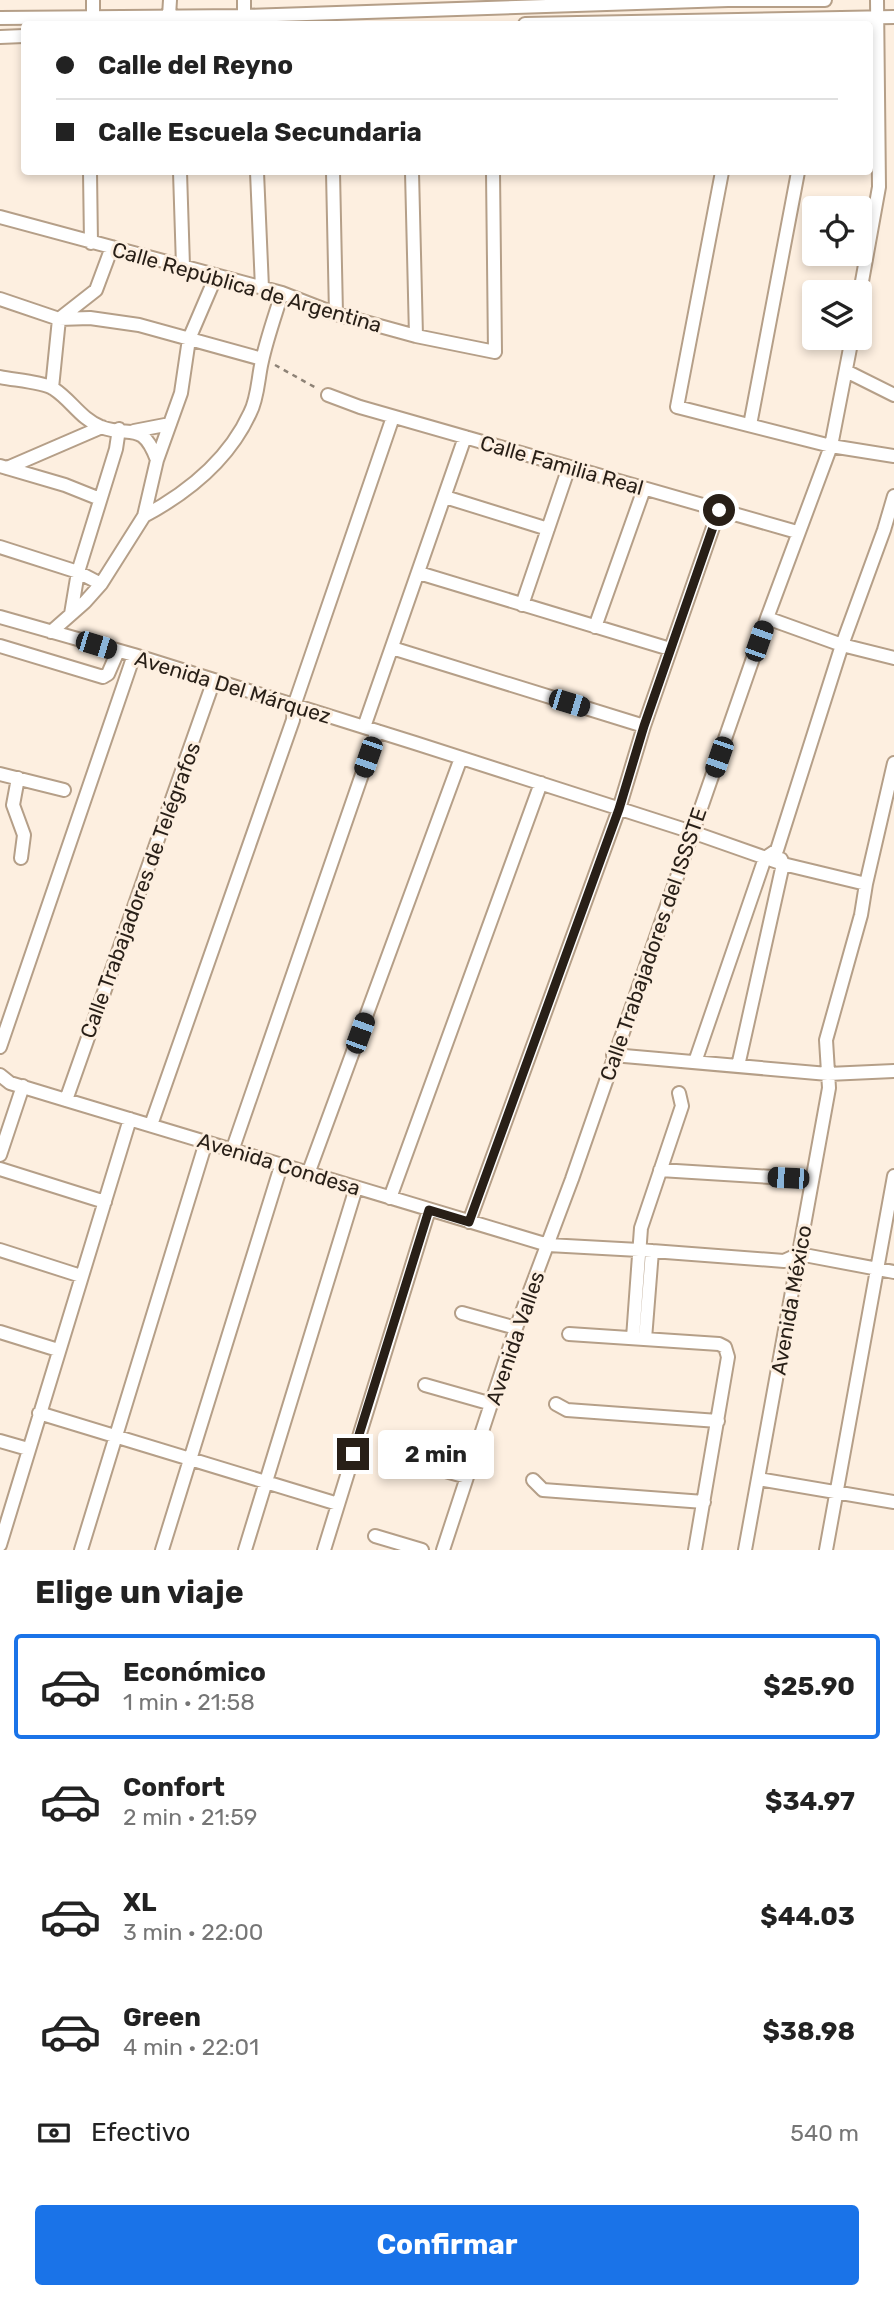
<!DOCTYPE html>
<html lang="es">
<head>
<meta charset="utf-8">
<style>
  :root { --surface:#fff; --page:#f6f6f6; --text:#222; --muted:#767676; --line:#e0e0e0; --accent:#1a73e8 }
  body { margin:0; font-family:Rubik,sans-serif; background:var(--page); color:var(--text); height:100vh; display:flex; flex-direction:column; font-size:26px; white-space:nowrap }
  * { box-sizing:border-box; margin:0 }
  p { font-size:23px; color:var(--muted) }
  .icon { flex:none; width:38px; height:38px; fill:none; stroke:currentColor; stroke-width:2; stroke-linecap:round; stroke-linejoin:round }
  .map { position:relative; height:1550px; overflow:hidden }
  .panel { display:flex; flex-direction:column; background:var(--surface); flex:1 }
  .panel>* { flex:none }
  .hud { position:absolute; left:21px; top:21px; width:852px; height:154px; border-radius:7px; box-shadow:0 4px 10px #0003; display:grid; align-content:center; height:154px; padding:0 35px; background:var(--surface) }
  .buttons { position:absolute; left:802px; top:196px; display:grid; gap:14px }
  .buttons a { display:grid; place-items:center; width:70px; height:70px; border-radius:7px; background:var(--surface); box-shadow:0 4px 10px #0003; font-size:35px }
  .end { position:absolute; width:32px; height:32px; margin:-16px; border:9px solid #281f17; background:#fff; box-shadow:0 0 0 4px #fff }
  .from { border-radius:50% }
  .bubble { position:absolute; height:49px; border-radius:7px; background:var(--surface); box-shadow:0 4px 10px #0003; font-size:23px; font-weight:700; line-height:49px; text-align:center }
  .car { position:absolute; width:21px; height:42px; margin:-21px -10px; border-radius:9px; box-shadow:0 0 5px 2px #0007; background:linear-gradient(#222 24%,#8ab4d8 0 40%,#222 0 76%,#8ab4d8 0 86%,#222 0) }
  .hud b { display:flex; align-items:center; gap:24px; height:66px; font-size:26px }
  .hud b+b { border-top:2px solid var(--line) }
  .hud i { width:18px; height:18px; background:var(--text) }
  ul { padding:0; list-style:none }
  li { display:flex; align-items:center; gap:21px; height:105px; margin:0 14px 10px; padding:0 21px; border:4px solid transparent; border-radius:7px }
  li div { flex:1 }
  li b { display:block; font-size:26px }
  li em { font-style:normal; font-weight:700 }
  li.active { border-color:var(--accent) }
  li>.icon { width:63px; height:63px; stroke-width:1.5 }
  h2 { padding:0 35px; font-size:32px; line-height:84px }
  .pay { display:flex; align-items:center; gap:18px; height:77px; padding:0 35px; font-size:26px }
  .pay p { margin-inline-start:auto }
  .action { display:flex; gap:14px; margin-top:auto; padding:14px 35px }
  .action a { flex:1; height:80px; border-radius:7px; background:var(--accent); color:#fff; font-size:28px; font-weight:700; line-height:80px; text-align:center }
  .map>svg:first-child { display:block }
</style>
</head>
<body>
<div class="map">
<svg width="894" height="1550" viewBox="0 0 894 1550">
  <rect width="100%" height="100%" fill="#fdefe0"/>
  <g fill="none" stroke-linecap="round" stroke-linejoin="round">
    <g stroke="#b59f88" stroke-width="16">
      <path id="minor" d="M93,0V16
        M244,0V16
        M169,16L170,0
        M0,18L244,16L728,0H825
        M525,24L894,17
        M0,37L24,36
        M90,172L91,243
        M180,172L183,266
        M257,172L262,288
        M333,172L336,314
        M412,172L416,336
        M722,172L677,407L831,446L894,456
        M0,217L282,293L336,314L416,336L495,352L493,172
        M859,298L879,187L877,0
        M0,299L59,319L90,318L139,325L262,359
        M846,371L894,395
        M0,377C13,380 44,382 54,389C71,400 81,419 101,427C131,438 142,420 157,460
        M52,388L59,319L96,290L112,247
        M328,395L360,407L797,532
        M750,425L798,172
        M134,431L170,424
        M0,466L65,485L100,499
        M7,468L102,427
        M445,497L548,529
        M144,516C187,493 229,459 250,413C258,398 258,377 262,361C267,338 275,316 282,293
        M0,547L78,572L101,584
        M419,573L670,649
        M522,605L569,467
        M71,614L78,572L116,449L119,429
        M0,617L134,655L415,743L692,832L783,864L866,884
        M767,618L842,645L894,658
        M595,627L644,489
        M51,632L85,602L101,584L144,516L157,460L181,393L189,339L216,276
        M0,646L103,677L108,674L118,651
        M392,648L644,726
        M364,727L465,437
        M0,774L64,790
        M18,778L13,805L24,835L21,858
        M0,1047L134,655
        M613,1055L828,1074L894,1071
        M695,1062L765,858L777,850L842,645L884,530L894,496
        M738,1066L783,864L781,859
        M0,1075L10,1083L66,1100L548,1245L639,1250L784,1261L799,1254L894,1272
        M66,1100L214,680
        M151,1125L293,720L294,706L393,417
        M232,1151L377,731
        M0,1155L23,1086
        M0,1169L105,1202
        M660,1170L788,1178
        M308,1174L461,758
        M390,1198L541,783
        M469,1222L619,809L644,726L719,510
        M0,1250L81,1276
        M462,1313L516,1328
        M0,1332L58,1350
        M569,1334L719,1344L725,1347L728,1357L695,1550
        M633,1338L641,1228L682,1106L679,1093
        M645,1339L652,1251
        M425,1385L492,1404
        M556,1404L567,1410L718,1421
        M39,1413L338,1504
        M0,1441L28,1449
        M399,1458L467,1477
        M758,1479L894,1502
        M533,1480L543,1490L704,1502
        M375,1536L422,1550
        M0,1545L130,1119
        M81,1550L206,1142
        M162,1550L281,1166
        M245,1550L356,1188
        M324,1550L429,1210
        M443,1550L516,1328L572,1179L767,618L831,446L852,338
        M745,1550L829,1088L826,1040L861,915L866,884L894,763
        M826,1550L894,1176"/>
    </g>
    <path stroke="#8d8276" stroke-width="2.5" stroke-dasharray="5 5" stroke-linecap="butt" d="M275,365L318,389"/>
    <use href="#minor" stroke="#fff" stroke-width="12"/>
  </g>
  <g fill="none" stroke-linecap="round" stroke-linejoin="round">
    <path stroke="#281f17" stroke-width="9" d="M353,1454L429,1210L469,1222L619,809L644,726L719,510"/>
  </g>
  <g text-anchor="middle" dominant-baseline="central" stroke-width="6" stroke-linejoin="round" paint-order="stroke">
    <g font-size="21" fill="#281f17" stroke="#fdefe0">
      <text transform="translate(247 287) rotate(16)">Calle República de Argentina</text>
      <text transform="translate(562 465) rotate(16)">Calle Familia Real</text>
      <text transform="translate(233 687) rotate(17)">Avenida Del Márquez</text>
      <text transform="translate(140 890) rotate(-70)">Calle Trabajadores de Telégrafos</text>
      <text transform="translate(653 944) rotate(-71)">Calle Trabajadores del ISSSTE</text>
      <text transform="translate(279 1164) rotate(17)">Avenida Condesa</text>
      <text transform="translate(791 1300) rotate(-80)">Avenida México</text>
      <text transform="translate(515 1338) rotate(-71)">Avenida Valles</text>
    </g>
  </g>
</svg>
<div class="buttons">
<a><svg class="icon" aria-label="locate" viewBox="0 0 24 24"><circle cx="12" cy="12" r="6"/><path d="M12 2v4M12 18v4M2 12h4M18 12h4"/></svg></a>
<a><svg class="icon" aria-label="layers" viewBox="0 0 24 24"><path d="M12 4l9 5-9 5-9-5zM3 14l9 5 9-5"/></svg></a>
</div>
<i class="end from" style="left:719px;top:510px"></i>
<i class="end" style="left:353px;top:1454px"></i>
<div class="bubble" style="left:378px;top:1430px;width:116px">2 min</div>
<i class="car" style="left:759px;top:641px;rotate:19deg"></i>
<i class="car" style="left:96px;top:645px;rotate:107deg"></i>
<i class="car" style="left:569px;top:703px;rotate:107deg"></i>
<i class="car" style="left:368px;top:757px;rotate:199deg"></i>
<i class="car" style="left:719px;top:757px;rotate:199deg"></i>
<i class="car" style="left:360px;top:1033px;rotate:20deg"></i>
<i class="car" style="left:788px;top:1178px;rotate:273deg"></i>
<div class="hud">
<b><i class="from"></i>Calle del Reyno</b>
<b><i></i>Calle Escuela Secundaria</b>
</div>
</div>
<section class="panel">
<h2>Elige un viaje</h2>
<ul>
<li class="active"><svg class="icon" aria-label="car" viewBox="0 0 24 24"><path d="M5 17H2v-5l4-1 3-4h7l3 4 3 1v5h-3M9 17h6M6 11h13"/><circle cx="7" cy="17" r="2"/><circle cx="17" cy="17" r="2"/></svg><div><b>Económico</b><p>1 min · 21:58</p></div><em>$25.90</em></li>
<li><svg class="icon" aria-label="car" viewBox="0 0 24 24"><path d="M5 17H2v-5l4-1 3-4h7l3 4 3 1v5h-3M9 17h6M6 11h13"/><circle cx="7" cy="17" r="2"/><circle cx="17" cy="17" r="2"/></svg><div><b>Confort</b><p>2 min · 21:59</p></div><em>$34.97</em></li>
<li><svg class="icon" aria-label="car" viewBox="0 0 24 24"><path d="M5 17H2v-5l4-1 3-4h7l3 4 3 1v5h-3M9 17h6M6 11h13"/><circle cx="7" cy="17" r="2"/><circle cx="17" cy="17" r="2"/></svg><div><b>XL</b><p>3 min · 22:00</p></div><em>$44.03</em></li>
<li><svg class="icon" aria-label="car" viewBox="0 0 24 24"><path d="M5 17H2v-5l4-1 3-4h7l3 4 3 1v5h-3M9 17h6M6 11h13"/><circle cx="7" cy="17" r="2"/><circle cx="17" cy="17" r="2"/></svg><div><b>Green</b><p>4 min · 22:01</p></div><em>$38.98</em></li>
</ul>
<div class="pay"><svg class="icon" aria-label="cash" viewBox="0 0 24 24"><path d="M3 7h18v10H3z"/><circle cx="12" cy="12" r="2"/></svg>Efectivo<p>540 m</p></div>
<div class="action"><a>Confirmar</a></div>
</section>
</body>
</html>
